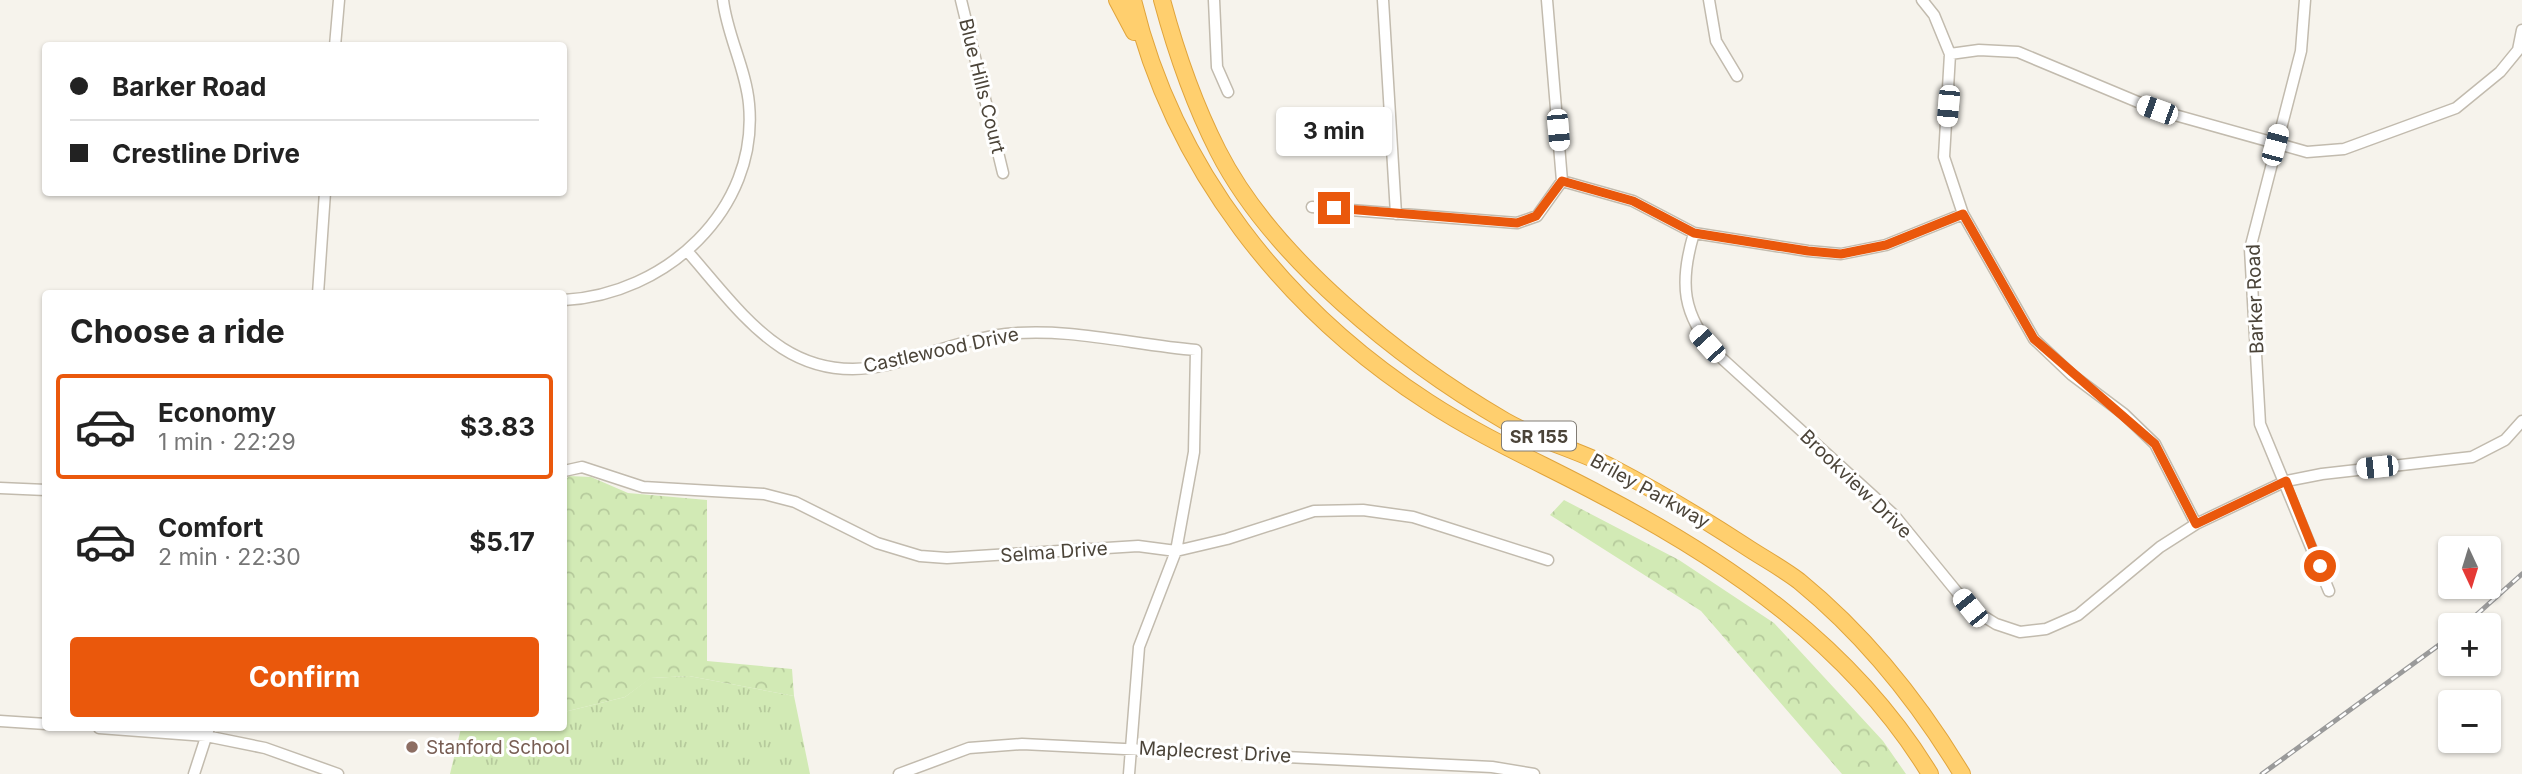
<!DOCTYPE html>
<html lang="en">
<head>
<meta charset="utf-8">
<style>
  :root { --surface:#fff; --page:#f6f6f6; --text:#222; --muted:#767676; --line:#e0e0e0; --accent:#ea580c }
  body { margin:0; font-family:Inter,sans-serif; background:var(--page); color:var(--text); height:100vh; display:flex; flex-direction:column; font-size:26px; white-space:nowrap }
  * { box-sizing:border-box; margin:0 }
  p { font-size:23px; color:var(--muted) }
  .icon { flex:none; width:38px; height:38px; fill:none; stroke:currentColor; stroke-width:2; stroke-linecap:round; stroke-linejoin:round }
  .map { position:relative; flex:1; overflow:hidden }
  .drawer { position:absolute; left:42px; top:290px; width:525px; height:441px; display:flex; flex-direction:column; background:var(--surface); border-radius:7px; box-shadow:0 2px 5px #0004 }
  .drawer>* { flex:none }
  .banner { position:absolute; left:42px; top:42px; width:525px; height:154px; border-radius:7px; box-shadow:0 2px 5px #0004; display:grid; align-content:center; height:154px; padding:0 28px; background:var(--surface) }
  .needle { width:46px; rotate:176deg }
  .fabs { position:absolute; left:2438px; top:536px; display:grid; gap:14px }
  .fabs a { display:grid; place-items:center; width:63px; height:63px; border-radius:7px; background:var(--surface); box-shadow:0 2px 5px #0004; font-size:35px }
  .end { position:absolute; width:32px; height:32px; margin:-16px; border:9px solid #ea580c; background:#fff; box-shadow:0 0 0 4px #fff }
  .from { border-radius:50% }
  .bubble { position:absolute; height:49px; border-radius:7px; background:var(--surface); box-shadow:0 2px 5px #0004; font-size:23px; font-weight:700; line-height:49px; text-align:center }
  .car { position:absolute; width:21px; height:42px; margin:-21px -10px; border-radius:9px; box-shadow:0 0 5px 2px #0007; background:linear-gradient(#fff 24%,#345 0 40%,#fff 0 76%,#345 0 86%,#fff 0) }
  .banner b { display:flex; align-items:center; gap:24px; height:66px; font-size:26px }
  .banner b+b { border-top:2px solid var(--line) }
  .banner i { width:18px; height:18px; background:var(--text) }
  ul { padding:0; list-style:none }
  li { display:flex; align-items:center; gap:21px; height:105px; margin:0 14px 10px; padding:0 14px; border:4px solid transparent; border-radius:7px }
  li div { flex:1 }
  li b { display:block; font-size:26px }
  li em { font-style:normal; font-weight:700 }
  li.current { border-color:var(--accent) }
  li>.icon { width:63px; height:63px; stroke-width:1.5 }
  h2 { padding:0 28px; font-size:32px; line-height:84px }
  .primary-button { display:flex; gap:14px; margin-top:auto; padding:14px 28px }
  .primary-button a { flex:1; height:80px; border-radius:7px; background:var(--accent); color:#fff; font-size:28px; font-weight:700; line-height:80px; text-align:center }
  .map>svg:first-child { display:block }
</style>
</head>
<body>
<div class="map">
<svg width="2522" height="774" viewBox="0 0 2522 774">
  <defs>
    <pattern id="grass-tufts" width="24" height="20" patternUnits="userSpaceOnUse" patternTransform="scale(1.75)"><rect width="24" height="20" fill="#d2eab5"/><path d="M3 7l-1-3M5 7V3M7 7l1-3M15 17l-1-3M17 17v-4M19 17l1-3" fill="none" stroke="#b6ca9c"/></pattern>
    <pattern id="forest-crowns" width="20" height="18" patternUnits="userSpaceOnUse" patternTransform="scale(1.75)"><rect width="20" height="18" fill="#d2eab5"/><path d="M2 6a3 3 0 1 1 6 0M12 15a3 3 0 1 1 6 0" fill="none" stroke="#b6ca9c"/></pattern>
  </defs>
  <rect width="100%" height="100%" fill="#f6f3ec"/>
  <path fill="url(#grass-tufts)" d="M689,676L794,696L810,774H450L461,728H564V712L625,697L650,678Z"/>
  <path fill="url(#forest-crowns)" d="M569,476L591,477L628,493L707,500V661L792,669L794,696L689,676L651,678L625,697L564,712V481Z
    M1564,500L1679,560L1774,623L1883,741L1906,774H1842L1701,611L1550,515Z"/>
  <g fill="none" stroke-linecap="round" stroke-linejoin="round">
    <g stroke="#c2bbae" stroke-width="13">
      <path id="minor" d="M961,0L1003,173
        M1214,0L1217,67L1228,92
        M1383,0L1396,214
        M1547,0L1562,181
        M1709,0L1716,41L1737,76
        M1922,0L1934,15L1950,54L1944,157L1963,214L2034,339L2072,375L2124,414L2155,444L2196,524
        M2305,0L2301,51L2250,249L2260,424L2329,591
        M335,46L339,0
        M1950,54L1979,50L2018,52L2157,110L2307,152L2344,149L2456,108L2500,72L2518,50L2522,30
        M1312,207L1517,223L1537,216L1562,181L1633,201L1694,233L1808,251L1841,254L1886,245L1963,214
        M1694,233C1679,283 1682,315 1717,354L1894,515L1970,608L1996,624L2020,632L2046,629L2078,615L2160,547L2196,524L2286,481L2322,474L2472,457L2505,440L2522,421
        M688,252C744,316 789,387 887,365C926,355 966,339 1006,334C1068,327 1134,345 1196,350L1194,452L1176,551L1139,647L1129,774
        M318,294L325,192
        M564,300C665,295 759,210 749,104C746,69 727,35 723,0
        M564,471L582,467L643,487L764,494L795,502L877,543L920,556L947,558L1138,546L1176,551L1227,539L1314,511L1363,510L1413,517L1548,560
        M0,488L46,490
        M0,721L46,724
        M99,728L206,736L265,748L338,774
        M194,774L209,728
        M899,774L969,748L1022,744L1492,767L1534,774"/>
    </g>
    <g stroke="#e0a43c" stroke-width="18">
      <path id="highway" d="M1117,0L1134,32
        M1133,0C1173,168 1284,309 1428,402C1483,438 1543,464 1601,495C1729,562 1853,647 1930,774
        M1162,0C1176,52 1193,102 1218,151C1273,259 1402,361 1505,421C1538,440 1577,450 1611,467C1657,491 1702,518 1745,546C1763,558 1782,568 1799,581C1865,635 1918,701 1962,774"/>
    </g>
    <use href="#minor" stroke="#fff" stroke-width="10"/>
    <use href="#highway" stroke="#ffcf6e" stroke-width="16"/>
    <g stroke="#9a9a9a" stroke-width="5">
      <path id="rail" d="M2465,625L2522,574
        M2262,774L2450,637"/>
    </g>
    <use href="#rail" stroke="#fff" stroke-width="2.5" stroke-dasharray="8" stroke-linecap="butt"/>
  </g>
  <g fill="none" stroke-linecap="round" stroke-linejoin="round">
    <path stroke="#ea580c" stroke-width="9" d="M1334,208L1517,223L1536,216L1562,181L1633,201L1694,233L1808,251L1841,254L1886,245L1963,214L2034,339L2155,444L2196,524L2286,481L2320,566"/>
  </g>
  <circle fill="#8d6e63" stroke="#fff" stroke-width="2.5" cx="412" cy="747" r="7"/>
  <g text-anchor="middle" dominant-baseline="central" stroke-width="6" stroke-linejoin="round" paint-order="stroke">
    <rect fill="#fff" stroke="#817c74" stroke-width="2" x="1502" y="421.5" width="74" height="29" rx="5"/>
    <g font-size="18" font-weight="bold" fill="#4b4439">
      <text x="1539" y="436">SR 155</text>
    </g>
    <g font-size="19" fill="#4b4439" stroke="#fff">
      <text transform="translate(982 86) rotate(76)">Blue Hills Court</text>
      <text transform="translate(2255 299) rotate(-92)">Barker Road</text>
      <text transform="translate(941 350) rotate(-12)">Castlewood Drive</text>
      <text transform="translate(1856 484) rotate(44)">Brookview Drive</text>
      <text transform="translate(1650 491) rotate(29)">Briley Parkway</text>
      <text transform="translate(1054 552) rotate(-4)">Selma Drive</text>
      <text transform="translate(1215 752) rotate(3)">Maplecrest Drive</text>
    </g>
    <g font-size="19" fill="#785e54" stroke="#fff" text-anchor="start">
      <text x="426" y="747">Stanford School</text>
    </g>
  </g>
</svg>
<div class="fabs">
<a><svg class="needle" viewBox="-14 -14 28 28"><path d="M0-13l5 13h-10z" fill="#e53935"/><path d="M0 13l5-13h-10z" fill="#767676"/></svg></a>
<a>+</a>
<a>−</a>
</div>
<i class="end from" style="left:2320px;top:566px"></i>
<i class="end" style="left:1334px;top:208px"></i>
<div class="bubble" style="left:1276px;top:107px;width:116px">3 min</div>
<i class="car" style="left:1948px;top:106px;rotate:185deg"></i>
<i class="car" style="left:2157px;top:110px;rotate:290deg"></i>
<i class="car" style="left:1558px;top:130px;rotate:175deg"></i>
<i class="car" style="left:2275px;top:145px;rotate:15deg"></i>
<i class="car" style="left:1707px;top:344px;rotate:318deg"></i>
<i class="car" style="left:2377px;top:467px;rotate:264deg"></i>
<i class="car" style="left:1970px;top:608px;rotate:321deg"></i>
<div class="banner">
<b><i class="from"></i>Barker Road</b>
<b><i></i>Crestline Drive</b>
</div>
<section class="drawer">
<h2>Choose a ride</h2>
<ul>
<li class="current"><svg class="icon" aria-label="car" viewBox="0 0 24 24"><path d="M5 17H2v-5l4-1 3-4h7l3 4 3 1v5h-3M9 17h6M6 11h13"/><circle cx="7" cy="17" r="2"/><circle cx="17" cy="17" r="2"/></svg><div><b>Economy</b><p>1 min · 22:29</p></div><em>$3.83</em></li>
<li><svg class="icon" aria-label="car" viewBox="0 0 24 24"><path d="M5 17H2v-5l4-1 3-4h7l3 4 3 1v5h-3M9 17h6M6 11h13"/><circle cx="7" cy="17" r="2"/><circle cx="17" cy="17" r="2"/></svg><div><b>Comfort</b><p>2 min · 22:30</p></div><em>$5.17</em></li>
</ul>
<div class="primary-button"><a>Confirm</a></div>
</section>
</div>
</body>
</html>
